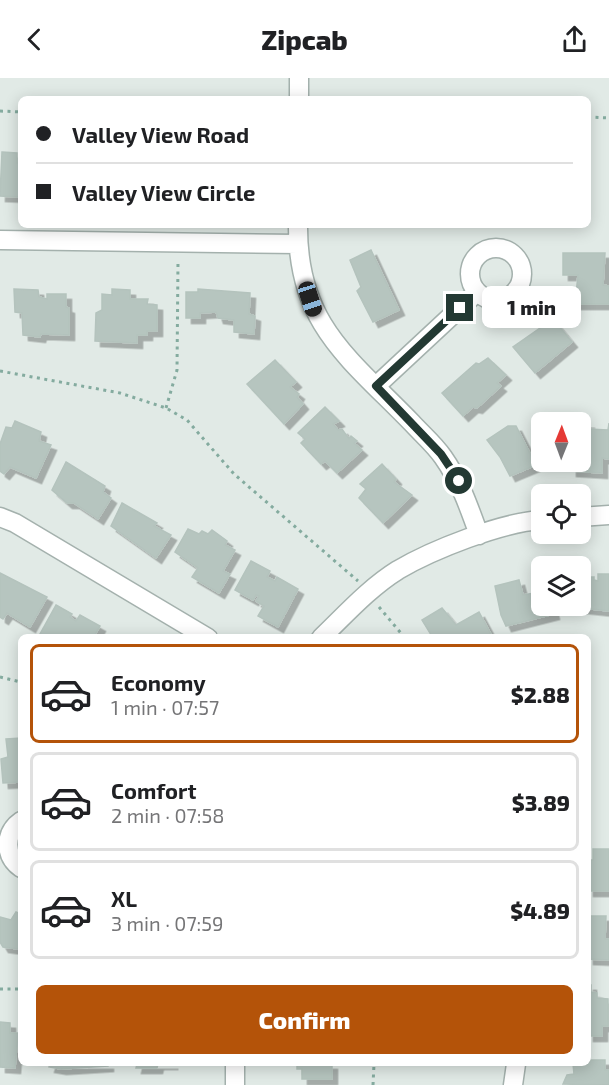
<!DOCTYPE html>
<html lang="en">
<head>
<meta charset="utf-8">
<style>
  :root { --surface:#fff; --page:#f2f2f2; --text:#202124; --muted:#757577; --line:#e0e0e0; --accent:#b45309 }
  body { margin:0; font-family:"Exo 2",sans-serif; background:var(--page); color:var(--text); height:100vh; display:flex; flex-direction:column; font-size:22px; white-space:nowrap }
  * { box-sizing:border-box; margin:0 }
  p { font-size:20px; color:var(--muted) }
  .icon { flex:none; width:33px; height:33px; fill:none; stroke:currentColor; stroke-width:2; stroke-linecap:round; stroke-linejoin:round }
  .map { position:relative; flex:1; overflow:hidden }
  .sheet { position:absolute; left:18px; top:556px; width:573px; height:432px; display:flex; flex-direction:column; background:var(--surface); border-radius:9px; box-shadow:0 3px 15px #0003 }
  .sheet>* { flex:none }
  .top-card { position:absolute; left:18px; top:18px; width:573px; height:132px; border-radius:9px; box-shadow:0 3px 15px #0003; display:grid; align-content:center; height:132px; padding:0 18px; background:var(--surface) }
  .needle { width:39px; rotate:1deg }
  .tools { position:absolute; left:531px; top:334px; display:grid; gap:12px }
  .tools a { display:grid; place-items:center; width:60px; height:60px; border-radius:9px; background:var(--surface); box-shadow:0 3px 15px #0003; font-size:30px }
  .end { position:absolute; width:27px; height:27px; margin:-14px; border:8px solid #233933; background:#fff; box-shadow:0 0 0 3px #fff }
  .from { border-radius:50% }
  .bubble { position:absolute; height:42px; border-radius:9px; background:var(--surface); box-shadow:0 3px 15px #0003; font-size:20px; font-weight:800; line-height:42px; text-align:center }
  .car { position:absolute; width:18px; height:36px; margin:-18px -9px; border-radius:8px; box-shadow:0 0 4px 2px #0007; background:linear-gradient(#222 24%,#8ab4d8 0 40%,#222 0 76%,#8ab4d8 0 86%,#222 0) }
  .top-card b { display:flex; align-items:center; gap:21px; height:57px; font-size:22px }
  .top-card b+b { border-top:2px solid var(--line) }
  .top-card i { width:15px; height:15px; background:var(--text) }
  ul { padding:10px 0 0; list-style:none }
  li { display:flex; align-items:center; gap:18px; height:99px; margin:0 12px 9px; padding:0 6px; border:3px solid var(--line); border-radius:9px }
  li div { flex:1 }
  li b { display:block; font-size:22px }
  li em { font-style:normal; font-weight:800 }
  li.current { border-color:var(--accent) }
  li>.icon { width:54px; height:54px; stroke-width:1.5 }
  .cta { display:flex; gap:12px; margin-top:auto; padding:12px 18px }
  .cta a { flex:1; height:69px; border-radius:9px; background:var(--accent); color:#fff; font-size:24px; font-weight:800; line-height:69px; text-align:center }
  header { display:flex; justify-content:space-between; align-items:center; height:78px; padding:0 18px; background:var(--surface); font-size:27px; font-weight:800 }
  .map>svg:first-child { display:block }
</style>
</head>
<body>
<header><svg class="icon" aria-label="back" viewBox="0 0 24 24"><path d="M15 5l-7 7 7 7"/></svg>Zipcab<svg class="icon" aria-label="share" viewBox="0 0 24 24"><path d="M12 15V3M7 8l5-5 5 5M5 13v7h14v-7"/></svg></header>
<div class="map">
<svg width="609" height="1007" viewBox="0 0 609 1007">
  <defs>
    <filter id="shadow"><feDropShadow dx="5.5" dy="5.5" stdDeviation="0" flood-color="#0004"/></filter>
  </defs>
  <rect width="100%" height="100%" fill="#e1eae6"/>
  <path fill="#b6c5bf" stroke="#b4c3bd" stroke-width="1.5" filter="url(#shadow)" d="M2,74L17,75V85H21V119L0,118Z
    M371,172L399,232L373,244L357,213L361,209L350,182Z
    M563,175H605L603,207L609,208V226H575L578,197H563Z
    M14,211L38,212L39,219L47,221V216H66V229L69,230V257L41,256L40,259L23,257L22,235L15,234Z
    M112,211L130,212V221H148L147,226L157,227V253H147V257H137V265L95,263L96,235L102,232V216L112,217Z
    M198,211L250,215L249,236L255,238L254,256L234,254V242L218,240L216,234L200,235V240H186V214H198Z
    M553,241L572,264L535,295L513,269Z
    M488,280L506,297L497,305L501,308L477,330L473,329L463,338L442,315L476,285L479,286Z
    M275,282L296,304L290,309L299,316L297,319L303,326L284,346L247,306Z
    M325,329L339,343L333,346L338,352L342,351L349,361L351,358L357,363L354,365L362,372L337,395L325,383L321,386L301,365L305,361L298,355Z
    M15,343L41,354L39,363L51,367L36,400L10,389L4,396L0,393V366L6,349L12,350Z
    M571,344L589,345V351L608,352L609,345V381L602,380V395L571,393V384H580V345Z
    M508,348H516L536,387L510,398L500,379L487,362Z
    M66,384L105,408L103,414L111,420L98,441L74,425H67L52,412Z
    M382,386L396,401L394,404L412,417L383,445L359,420L366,411L360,406Z
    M122,425L157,445L154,448L171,457L156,480L111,448Z
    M188,451L199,456L202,453L208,456L212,452L227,463L225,467L235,472L223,493L230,496L219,515L192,499L198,490L175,474Z
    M251,483L270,493L267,499L275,503L277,499L298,511L278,549L258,538L264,528L256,523L259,518L256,517L253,522L235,512Z
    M0,495L47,519L30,549L7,535L3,541L0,539Z
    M598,496H609V533L572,529L580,528V499H594V502L598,503Z
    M519,502L523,517L534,515L536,519L542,518V528H552L554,536L506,548L501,537L495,508Z
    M56,527L72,536L70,539L76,543L80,537L100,548L93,560H47L40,556Z
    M442,530L456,547L479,534L493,560H433L422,542Z
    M21,660V704L3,705L1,681L8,679L6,661Z
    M593,771H609V813H588V782H593Z
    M16,834L21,836V869L18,871L3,869L0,864V839L11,842Z
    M588,838H606L605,861H609V882L588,881Z
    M588,907H591V914L597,915V920L608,921V948H602V958H588Z
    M0,944L10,945V955H18L15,990L0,989Z
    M588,982H605V992H609V1007L563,1006L567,997L574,996L573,986H588Z
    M50,986H108V988L61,991L49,989Z
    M137,986H173H158L157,990H136Z
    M297,986H332V1001H302V991H297Z"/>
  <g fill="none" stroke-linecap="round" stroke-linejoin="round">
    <g stroke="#a4b1ad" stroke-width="21">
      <path id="minor" d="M299,21V0
        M298,147C297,246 349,280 412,345C422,356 434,366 443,379C460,403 469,429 479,457
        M0,162L298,166
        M470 196a26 26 0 1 1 52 0a26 26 0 1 1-52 0Z
        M376,308L477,214
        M0,439L15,445L208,560
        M580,439L609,437
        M321,560C345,537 369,510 398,492C432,472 502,444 542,442
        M21,743C4,755 4,778 21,790
        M235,1007V986
        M513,1007L516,986"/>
    </g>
    <path stroke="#84ab9f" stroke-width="3" stroke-dasharray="3 4.5" stroke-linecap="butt" d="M0,33L21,34
      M588,39L609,40
      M0,293L120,315L166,330L187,342L234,396L358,503
      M166,330L177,292L178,183
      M379,529L405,560
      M0,599L21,604
      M0,911H21
      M373,1007L374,986"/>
    <use href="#minor" stroke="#fff" stroke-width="18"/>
  </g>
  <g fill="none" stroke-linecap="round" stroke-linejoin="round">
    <path stroke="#233933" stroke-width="8" d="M459,403L441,376L376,308L460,230"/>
  </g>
</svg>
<div class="tools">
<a><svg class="needle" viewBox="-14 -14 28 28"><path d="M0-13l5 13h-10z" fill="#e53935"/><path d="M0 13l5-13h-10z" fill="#757577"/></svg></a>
<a><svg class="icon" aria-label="locate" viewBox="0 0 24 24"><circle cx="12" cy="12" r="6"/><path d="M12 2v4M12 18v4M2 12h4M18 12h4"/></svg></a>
<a><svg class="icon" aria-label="layers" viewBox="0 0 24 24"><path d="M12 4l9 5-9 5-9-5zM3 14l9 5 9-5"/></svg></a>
</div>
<i class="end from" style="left:459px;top:403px"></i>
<i class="end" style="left:460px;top:230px"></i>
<div class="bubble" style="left:482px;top:208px;width:99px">1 min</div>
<i class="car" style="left:310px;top:221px;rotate:162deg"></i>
<div class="top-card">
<b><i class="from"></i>Valley View Road</b>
<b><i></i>Valley View Circle</b>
</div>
<section class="sheet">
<ul>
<li class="current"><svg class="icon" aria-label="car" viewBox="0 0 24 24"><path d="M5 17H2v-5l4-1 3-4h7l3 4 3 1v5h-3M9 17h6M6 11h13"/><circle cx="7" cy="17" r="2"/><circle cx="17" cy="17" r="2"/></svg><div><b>Economy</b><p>1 min · 07:57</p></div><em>$2.88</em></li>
<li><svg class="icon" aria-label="car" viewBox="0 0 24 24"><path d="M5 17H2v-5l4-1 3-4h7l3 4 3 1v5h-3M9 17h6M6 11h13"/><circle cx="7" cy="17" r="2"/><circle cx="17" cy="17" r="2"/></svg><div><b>Comfort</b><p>2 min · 07:58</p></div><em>$3.89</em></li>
<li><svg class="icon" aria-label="car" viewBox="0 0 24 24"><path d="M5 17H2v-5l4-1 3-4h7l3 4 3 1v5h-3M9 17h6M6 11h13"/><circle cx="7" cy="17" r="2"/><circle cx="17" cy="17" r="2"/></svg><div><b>XL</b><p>3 min · 07:59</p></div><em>$4.89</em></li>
</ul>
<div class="cta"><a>Confirm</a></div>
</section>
</div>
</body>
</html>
